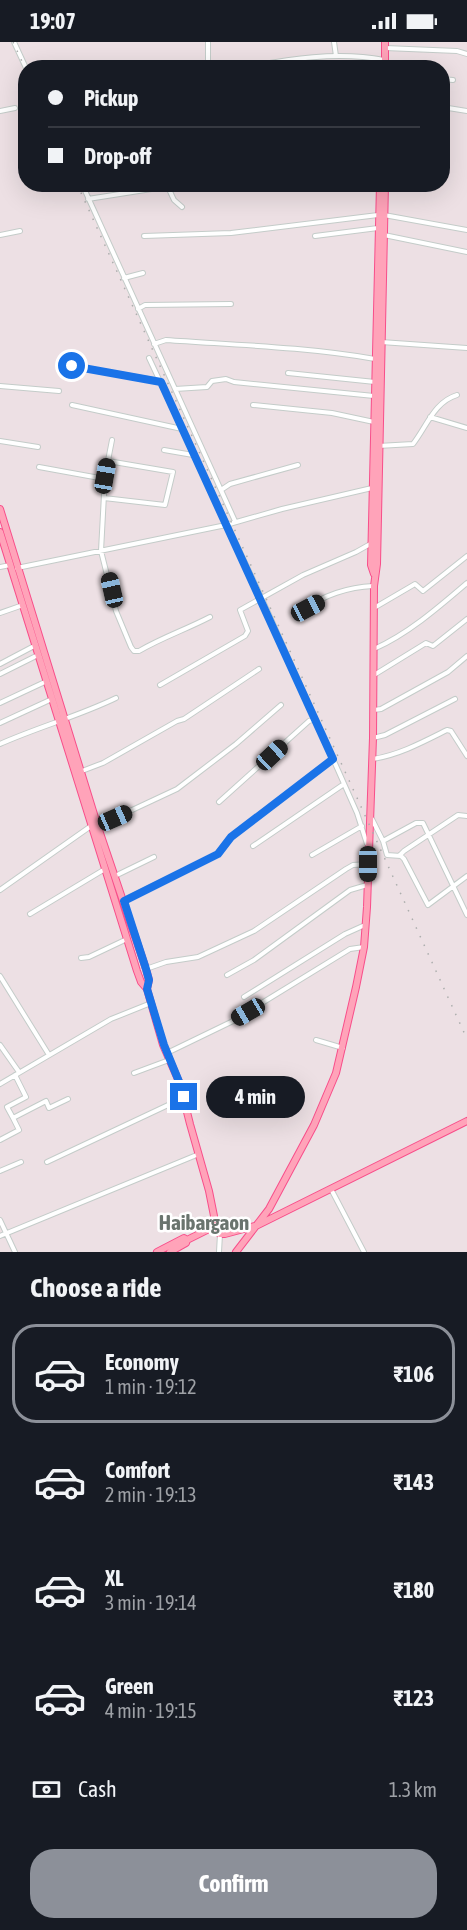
<!DOCTYPE html>
<html lang="en">
<head>
<meta charset="utf-8">
<style>
  :root { --surface:#171b24; --page:#242831; --text:#f1f3f6; --muted:#9ea1a6; --line:#363941; --accent:#8c9099 }
  body { margin:0; font-family:"Asap Condensed",sans-serif; background:var(--page); color:var(--text); height:100vh; display:flex; flex-direction:column; font-size:22px; white-space:nowrap }
  * { box-sizing:border-box; margin:0 }
  p { font-size:20px; color:var(--muted) }
  .icon { flex:none; width:33px; height:33px; fill:none; stroke:currentColor; stroke-width:2; stroke-linecap:round; stroke-linejoin:round }
  .map { position:relative; height:1210px; overflow:hidden }
  .details { display:flex; flex-direction:column; background:var(--surface); flex:1 }
  .details>* { flex:none }
  .banner { position:absolute; left:18px; top:18px; width:432px; height:132px; border-radius:24px; box-shadow:0 6px 24px #0002; display:grid; align-content:center; height:132px; padding:0 30px; background:var(--surface) }
  .end { position:absolute; width:27px; height:27px; margin:-14px; border:8px solid #1a73e8; background:#fff; box-shadow:0 0 0 3px #fff }
  .from { border-radius:50% }
  .bubble { position:absolute; height:42px; border-radius:21px; background:var(--surface); box-shadow:0 6px 24px #0002; font-size:20px; font-weight:700; line-height:42px; text-align:center }
  .car { position:absolute; width:18px; height:36px; margin:-18px -9px; border-radius:8px; box-shadow:0 0 4px 2px #0007; background:linear-gradient(#222 24%,#8ab4d8 0 40%,#222 0 76%,#8ab4d8 0 86%,#222 0) }
  .banner b { display:flex; align-items:center; gap:21px; height:57px; font-size:22px }
  .banner b+b { border-top:2px solid var(--line) }
  .banner i { width:15px; height:15px; background:var(--text) }
  ul { padding:0; list-style:none }
  li { display:flex; align-items:center; gap:18px; height:99px; margin:0 12px 9px; padding:0 18px; border:3px solid transparent; border-radius:24px }
  li div { flex:1 }
  li b { display:block; font-size:22px }
  li em { font-style:normal; font-weight:700 }
  li.active { border-color:var(--accent) }
  li>.icon { width:54px; height:54px; stroke-width:1.5 }
  h2 { padding:0 30px; font-size:27px; line-height:72px }
  .pay { display:flex; align-items:center; gap:15px; height:66px; padding:0 30px; font-size:22px }
  .pay p { margin-inline-start:auto }
  .action { display:flex; gap:12px; margin-top:auto; padding:12px 30px }
  .action a { flex:1; height:69px; border-radius:24px; background:var(--accent); color:#fff; font-size:24px; font-weight:700; line-height:69px; text-align:center }
  .status { display:flex; justify-content:space-between; align-items:center; height:42px; padding:0 30px; background:var(--surface); direction:ltr }
  .status svg { height:16px; fill:currentColor }
  .map>svg:first-child { display:block }
</style>
</head>
<body>
<div class="status"><b>19:07</b><svg viewBox="0 0 49 12"><path d="M0 12V9h3v3zM5 12V6h3v6zM10 12V3h3v9zM15 12V0h3v12zM26 1h20v11H26zM47 4h2v5h-2z"/></svg></div>
<div class="map">
<svg width="467" height="1210" viewBox="0 0 467 1210">
  <rect width="100%" height="100%" fill="#ede0e4"/>
  <g fill="none" stroke-linecap="round" stroke-linejoin="round">
    <g stroke="#c4ccc9" stroke-width="6">
      <path id="street" d="M14,0L26,26
        M208,0V26
        M334,0L336,14
        M385,6L457,9L467,12
        M242,26C289,17 337,9 384,18
        M442,37L453,38
        M442,65L467,69
        M0,69L15,66
        M82,142L235,479
        M167,143L174,158L182,165
        M88,157L183,142
        M384,173L467,188
        M0,193L20,189
        M384,193L467,210
        M144,194L231,191L378,173
        M315,194L378,186
        M124,236L143,231
        M138,267L145,263L231,262
        M381,300L467,306
        M154,302L166,298C236,303 306,305 375,317
        M149,316L263,559L357,771L367,802
        M72,324L160,339
        M288,331L375,340
        M0,344L59,349
        M175,347L207,345L212,339L226,337L234,340L374,354
        M72,363L182,387
        M253,363L332,371L374,380
        M430,375L467,386
        M112,398L105,434L101,509L116,569L131,605L134,609H139C163,595 185,588 210,575
        M0,399L38,405
        M378,404L413,402C427,384 434,360 457,353
        M164,408L193,413
        M39,425L105,437
        M221,448L230,442L298,423
        M104,456L165,463L173,430L108,419
        M0,525L10,523
        M17,526L226,483L282,467L372,446
        M374,566L415,542L423,549L467,514
        M305,569C320,553 351,545 373,544
        M0,571L23,563
        M374,607C408,592 439,565 467,541
        M0,622L36,603
        M0,632L38,613
        M374,633L426,601L433,604L467,577
        M160,643L245,594L248,589L240,568L303,533L356,510L372,501
        M0,661L47,639
        M374,668L381,667L448,630L467,614
        M0,681L52,657
        M373,696L385,693L455,657
        M0,702C38,685 79,674 116,656
        M373,717C399,713 423,700 447,688L451,689L467,714
        M82,729L103,721L177,679L184,677L259,627
        M219,760L309,679L315,677
        M372,777L383,799L387,813L401,814L404,817L428,863L467,834
        M383,799L416,781H423L467,873
        M253,804L344,742
        M312,813L362,784
        M399,814L404,809L458,773L467,774
        M115,834L154,815
        M0,848L91,784L115,776L177,747L236,702L281,663
        M122,859L218,812L231,795L333,717
        M30,872L105,827
        M81,916L89,915L127,897
        M146,927L166,920L198,915L254,889L346,827L353,823L368,822
        M227,933L254,918L350,848L367,843
        M0,934L49,1013
        M244,955L345,892L365,883
        M316,998L343,1006
        M0,1003L19,1030
        M167,1011L231,980L350,907L364,905
        M134,1031L169,1018
        M0,1042L111,977L151,961
        M13,1076L7,1065L26,1055L15,1033
        M0,1098L19,1088L13,1076L46,1059L49,1066L68,1057
        M47,1120L183,1056
        M0,1129L21,1120
        M331,1147L364,1210
        M0,1178L15,1210
        M0,1194L199,1112
        M219,1210L220,1192"/>
    </g>
    <g stroke="#f84e8a" stroke-width="8">
      <path id="primary" d="M385,0V26
        M0,467L97,782L146,927L149,938L147,947
        M0,490L137,929L141,940L147,947L163,1003L180,1042L190,1082L209,1149L214,1174V1181L211,1186L187,1198L186,1201L170,1210
        M374,532L371,523L380,142
        M211,1186L220,1192H225L258,1183L467,1079
        M157,1210L184,1196L187,1198
        M236,1210L269,1167L314,1083L336,1031L356,945L364,905L367,865L373,696L374,544L377,522L385,142"/>
    </g>
    <use href="#street" stroke="#fff" stroke-width="4"/>
    <use href="#primary" stroke="#ffa3b9" stroke-width="6"/>
    <path stroke="#acaead" stroke-width="1.5" stroke-dasharray="1.5 8" stroke-linecap="butt" d="M13,0L26,28
      M77,142L467,997"/>
  </g>
  <g fill="none" stroke-linecap="round" stroke-linejoin="round">
    <path stroke="#1a73e8" stroke-width="8" d="M72,324L161,340L333,717L231,795L218,812L124,859L146,927L149,938L147,947L164,1003L180,1042L184,1055"/>
  </g>
  <g text-anchor="middle" dominant-baseline="central" stroke-width="5" stroke-linejoin="round" paint-order="stroke">
    <g font-size="21" font-weight="bold" fill="#6a746e" stroke="#fff">
      <text x="204" y="1180">Haibargaon</text>
    </g>
  </g>
</svg>
<i class="end from" style="left:72px;top:324px"></i>
<i class="end" style="left:184px;top:1055px"></i>
<div class="bubble" style="left:206px;top:1034px;width:99px">4 min</div>
<i class="car" style="left:105px;top:434px;rotate:10deg"></i>
<i class="car" style="left:112px;top:548px;rotate:347deg"></i>
<i class="car" style="left:308px;top:566px;rotate:62deg"></i>
<i class="car" style="left:272px;top:713px;rotate:47deg"></i>
<i class="car" style="left:115px;top:776px;rotate:66deg"></i>
<i class="car" style="left:368px;top:822px;rotate:180deg"></i>
<i class="car" style="left:248px;top:970px;rotate:240deg"></i>
<div class="banner">
<b><i class="from"></i>Pickup</b>
<b><i></i>Drop-off</b>
</div>
</div>
<section class="details">
<h2>Choose a ride</h2>
<ul>
<li class="active"><svg class="icon" aria-label="car" viewBox="0 0 24 24"><path d="M5 17H2v-5l4-1 3-4h7l3 4 3 1v5h-3M9 17h6M6 11h13"/><circle cx="7" cy="17" r="2"/><circle cx="17" cy="17" r="2"/></svg><div><b>Economy</b><p>1 min · 19:12</p></div><em>₹106</em></li>
<li><svg class="icon" aria-label="car" viewBox="0 0 24 24"><path d="M5 17H2v-5l4-1 3-4h7l3 4 3 1v5h-3M9 17h6M6 11h13"/><circle cx="7" cy="17" r="2"/><circle cx="17" cy="17" r="2"/></svg><div><b>Comfort</b><p>2 min · 19:13</p></div><em>₹143</em></li>
<li><svg class="icon" aria-label="car" viewBox="0 0 24 24"><path d="M5 17H2v-5l4-1 3-4h7l3 4 3 1v5h-3M9 17h6M6 11h13"/><circle cx="7" cy="17" r="2"/><circle cx="17" cy="17" r="2"/></svg><div><b>XL</b><p>3 min · 19:14</p></div><em>₹180</em></li>
<li><svg class="icon" aria-label="car" viewBox="0 0 24 24"><path d="M5 17H2v-5l4-1 3-4h7l3 4 3 1v5h-3M9 17h6M6 11h13"/><circle cx="7" cy="17" r="2"/><circle cx="17" cy="17" r="2"/></svg><div><b>Green</b><p>4 min · 19:15</p></div><em>₹123</em></li>
</ul>
<div class="pay"><svg class="icon" aria-label="cash" viewBox="0 0 24 24"><path d="M3 7h18v10H3z"/><circle cx="12" cy="12" r="2"/></svg>Cash<p>1.3 km</p></div>
<div class="action"><a>Confirm</a></div>
</section>
</body>
</html>
